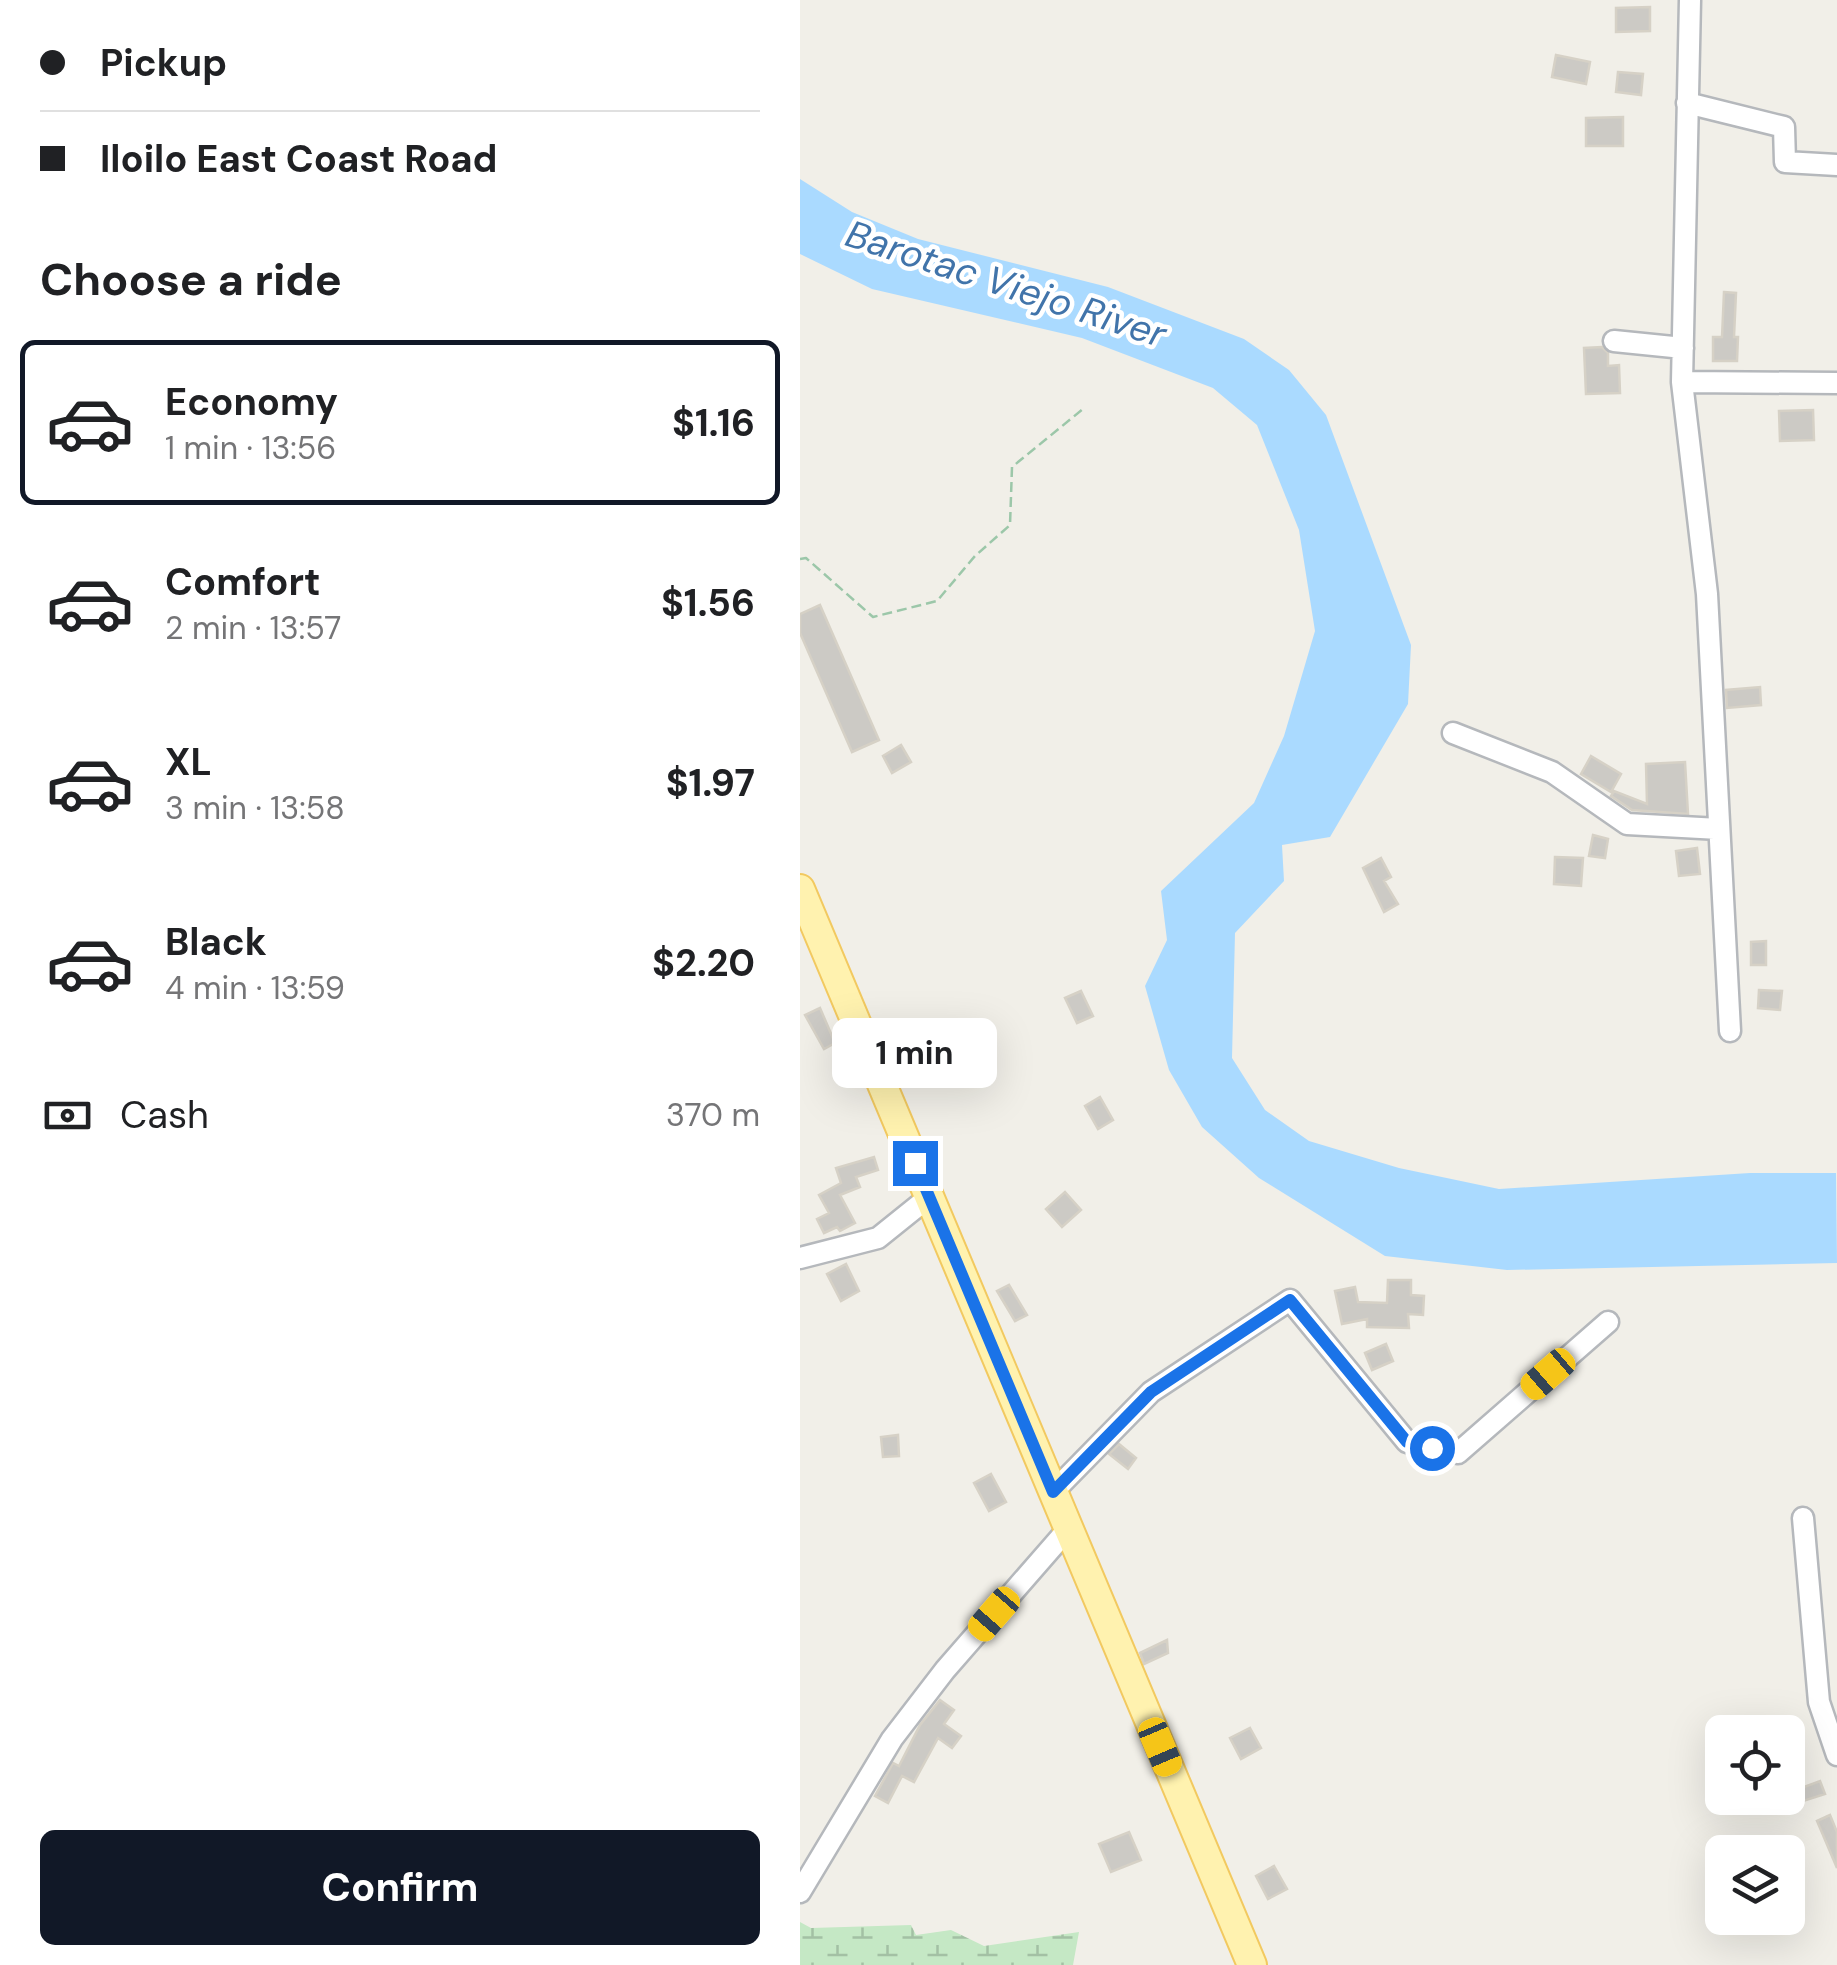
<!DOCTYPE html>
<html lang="en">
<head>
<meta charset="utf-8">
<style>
  :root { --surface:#fff; --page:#f6f6f6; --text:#202124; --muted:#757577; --line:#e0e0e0; --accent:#111827 }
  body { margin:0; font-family:"DM Sans",sans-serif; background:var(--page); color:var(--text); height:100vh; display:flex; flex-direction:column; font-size:38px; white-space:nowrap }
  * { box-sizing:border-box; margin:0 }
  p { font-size:32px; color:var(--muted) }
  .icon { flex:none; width:55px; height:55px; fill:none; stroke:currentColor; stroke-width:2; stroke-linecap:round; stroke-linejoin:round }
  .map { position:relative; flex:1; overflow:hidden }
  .drawer { display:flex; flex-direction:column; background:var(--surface); width:800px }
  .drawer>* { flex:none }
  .top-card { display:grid; align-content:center; height:220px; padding:0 40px; background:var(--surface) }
  .tools { position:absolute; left:905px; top:1715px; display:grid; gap:20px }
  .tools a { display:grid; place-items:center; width:100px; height:100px; border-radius:15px; background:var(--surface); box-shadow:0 10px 40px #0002; font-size:50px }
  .end { position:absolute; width:45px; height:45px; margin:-22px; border:12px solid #1a73e8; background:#fff; box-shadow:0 0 0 5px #fff }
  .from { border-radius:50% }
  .bubble { position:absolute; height:70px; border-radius:15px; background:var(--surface); box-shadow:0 10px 40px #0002; font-size:32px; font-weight:700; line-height:70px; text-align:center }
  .car { position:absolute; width:30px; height:60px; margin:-30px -15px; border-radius:12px; box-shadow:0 0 8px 2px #0007; background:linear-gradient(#f5c518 24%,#345 0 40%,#f5c518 0 76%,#345 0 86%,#f5c518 0) }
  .top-card b { display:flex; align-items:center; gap:35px; height:95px; font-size:38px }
  .top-card b+b { border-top:2px solid var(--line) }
  .top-card i { width:25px; height:25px; background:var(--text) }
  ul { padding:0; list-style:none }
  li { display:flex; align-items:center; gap:30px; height:165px; margin:0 20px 15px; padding:0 20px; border:5px solid transparent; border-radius:15px }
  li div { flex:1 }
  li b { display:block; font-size:38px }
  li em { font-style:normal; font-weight:700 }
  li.current { border-color:var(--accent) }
  li>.icon { width:90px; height:90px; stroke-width:1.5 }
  h2 { padding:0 40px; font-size:45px; line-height:120px }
  .pay { display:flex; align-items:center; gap:25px; height:110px; padding:0 40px; font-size:38px }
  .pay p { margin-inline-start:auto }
  .button { display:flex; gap:20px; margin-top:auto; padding:20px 40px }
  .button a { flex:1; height:115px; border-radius:15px; background:var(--accent); color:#fff; font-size:40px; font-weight:700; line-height:115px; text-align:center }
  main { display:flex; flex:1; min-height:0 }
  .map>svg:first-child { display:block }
</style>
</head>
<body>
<main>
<section class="drawer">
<div class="top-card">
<b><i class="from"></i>Pickup</b>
<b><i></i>Iloilo East Coast Road</b>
</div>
<h2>Choose a ride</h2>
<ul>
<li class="current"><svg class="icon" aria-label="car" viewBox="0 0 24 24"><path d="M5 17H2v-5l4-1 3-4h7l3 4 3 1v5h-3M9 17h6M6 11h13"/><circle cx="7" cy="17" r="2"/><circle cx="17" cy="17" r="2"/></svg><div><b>Economy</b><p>1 min · 13:56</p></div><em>$1.16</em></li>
<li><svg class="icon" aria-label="car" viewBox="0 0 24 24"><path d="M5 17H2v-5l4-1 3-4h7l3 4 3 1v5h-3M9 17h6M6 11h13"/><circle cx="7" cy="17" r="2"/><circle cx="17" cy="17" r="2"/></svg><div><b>Comfort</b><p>2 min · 13:57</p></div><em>$1.56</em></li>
<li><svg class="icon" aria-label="car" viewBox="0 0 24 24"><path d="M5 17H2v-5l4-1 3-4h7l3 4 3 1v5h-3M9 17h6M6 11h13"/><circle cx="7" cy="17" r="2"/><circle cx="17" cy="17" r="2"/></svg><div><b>XL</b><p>3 min · 13:58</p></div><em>$1.97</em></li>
<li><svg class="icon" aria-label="car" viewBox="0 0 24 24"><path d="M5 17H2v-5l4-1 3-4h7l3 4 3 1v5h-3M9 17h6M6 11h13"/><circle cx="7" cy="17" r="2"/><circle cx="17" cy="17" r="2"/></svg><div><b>Black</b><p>4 min · 13:59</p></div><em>$2.20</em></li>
</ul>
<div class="pay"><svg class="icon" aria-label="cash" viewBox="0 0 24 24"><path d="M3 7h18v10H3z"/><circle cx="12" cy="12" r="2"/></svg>Cash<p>370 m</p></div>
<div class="button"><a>Confirm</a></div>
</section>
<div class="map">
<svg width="1037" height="1965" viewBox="0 0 1037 1965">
  <defs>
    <pattern id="wetland-marsh" width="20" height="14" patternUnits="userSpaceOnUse" patternTransform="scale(2.5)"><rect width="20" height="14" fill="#c5e8c5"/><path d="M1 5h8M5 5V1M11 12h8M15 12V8" fill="none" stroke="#a3c0a4"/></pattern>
  </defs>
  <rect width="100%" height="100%" fill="#f1efe8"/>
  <path fill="url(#wetland-marsh)" d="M0,1922L11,1928L111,1925L116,1935L151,1930L184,1946L279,1932L273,1965H0Z"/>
  <path fill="#aadaff" d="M0,179L52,212L118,239L308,287L444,339L489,370L526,415L611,645L608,704L530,837L482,845L484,881L435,933L432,1058L465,1110L509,1141L599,1168L699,1189L950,1173H1036L1037,1263L707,1270L585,1256L459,1178L402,1127L369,1070L345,986L367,940L361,891L454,803L484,736L515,631L499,530L457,425L413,388L282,338L72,289L0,254Z"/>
  <path fill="#cccac5" stroke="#d6d1c6" stroke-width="2.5" d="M850,7V31L816,32V8Z
    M756,55L790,62L786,84L752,77Z
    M818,72L843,74L841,95L816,92Z
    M823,117V146H786V118Z
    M924,292L936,293L934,337H938L937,361H913V337H922Z
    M802,347L808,353V366L819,365L820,393L786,394L784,348Z
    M1013,410L1014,440L980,441L979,411Z
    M20,605L79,740L52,752L0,633V614Z
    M960,687L961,705L927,708L926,690Z
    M101,745L111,762L92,773L83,756Z
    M791,756L821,774L811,792L781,774Z
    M885,762L888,814L832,810L811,796L814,791L847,804L846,764Z
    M793,835L808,839L805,858L789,856Z
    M897,848L900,874L879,876L876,851Z
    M755,857L783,858L781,886L754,884Z
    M581,858L591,877L584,881L598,904L584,912L563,868Z
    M966,941V965H951V942Z
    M959,990L982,991L980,1010L958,1008Z
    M281,991L293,1016L277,1023L265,998Z
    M20,1008L35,1043L24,1049L5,1015Z
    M300,1097L313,1120L298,1129L285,1106Z
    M74,1157L78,1170L56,1177L60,1187L40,1195L55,1223L40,1231L37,1227L24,1233L17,1219L29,1213L19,1195L41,1183L36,1168Z
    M265,1192L281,1210L262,1227L246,1209Z
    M46,1264L59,1291L41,1301L27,1274Z
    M588,1280H611V1295L624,1296L623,1315L608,1314L609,1328L567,1327V1319L542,1324L535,1291L555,1287L558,1302L587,1303Z
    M209,1285L227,1315L215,1321L197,1291Z
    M586,1344L593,1361L572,1370L565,1353Z
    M98,1435L99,1456L83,1457L81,1437Z
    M319,1444L336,1458L328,1469L309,1454Z
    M191,1474L206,1502L189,1511L174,1483Z
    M367,1640L368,1653L344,1664L340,1653Z
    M140,1700L154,1710L144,1724L161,1736L152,1748L138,1738L114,1782L102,1776L88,1803L75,1796L93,1763L99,1766L120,1725Z
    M450,1728L461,1748L441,1759L430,1738Z
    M1020,1781L1025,1794L997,1803L993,1791Z
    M1030,1815L1037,1832V1868L1017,1821Z
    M329,1832L341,1860L311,1872L299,1844Z
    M474,1866L487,1889L468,1899L456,1876Z"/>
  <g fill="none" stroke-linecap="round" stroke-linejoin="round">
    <g stroke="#b5b8bc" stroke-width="25">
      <path id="minor" d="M890,0L882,382L907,594L930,1031
        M887,103L984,127L985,162L1037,165
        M814,341L883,348
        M882,382L1037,383
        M653,733L752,772L827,824L919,829
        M0,1258L78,1238L129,1197
        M253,1492L351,1392L490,1300L607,1442L658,1453L808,1322
        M1003,1518L1019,1702L1037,1755
        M0,1892L92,1739L145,1670L268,1529"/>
    </g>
    <g stroke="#f2c960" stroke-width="32">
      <path id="major" d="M0,889L452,1965"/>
    </g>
    <path stroke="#9cc7a9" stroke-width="2.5" stroke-dasharray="10 5" stroke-linecap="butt" d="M0,559L6,558L73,617L137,601L175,556L210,525L212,467L283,409"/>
    <use href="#minor" stroke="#fff" stroke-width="20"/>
    <use href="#major" stroke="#fff2af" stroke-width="28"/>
  </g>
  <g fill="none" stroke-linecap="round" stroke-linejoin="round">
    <path stroke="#1a73e8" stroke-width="12" d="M115,1163L253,1492L351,1392L490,1300L607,1442L632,1448"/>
  </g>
  <g text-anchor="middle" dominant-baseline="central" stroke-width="9" stroke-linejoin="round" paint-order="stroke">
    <g font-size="38" font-style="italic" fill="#4174aa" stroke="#fff">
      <text transform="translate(206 284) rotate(18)">Barotac Viejo River</text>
    </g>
  </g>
</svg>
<div class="tools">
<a><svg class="icon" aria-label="locate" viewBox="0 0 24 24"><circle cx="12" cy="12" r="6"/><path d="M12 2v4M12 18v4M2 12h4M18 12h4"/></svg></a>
<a><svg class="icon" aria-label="layers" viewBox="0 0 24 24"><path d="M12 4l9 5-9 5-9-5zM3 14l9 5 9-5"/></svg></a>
</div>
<i class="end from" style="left:632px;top:1448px"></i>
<i class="end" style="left:115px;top:1163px"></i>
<div class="bubble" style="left:32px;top:1018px;width:165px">1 min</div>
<i class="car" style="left:748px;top:1374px;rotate:229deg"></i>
<i class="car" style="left:194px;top:1614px;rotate:221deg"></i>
<i class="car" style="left:360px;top:1747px;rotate:157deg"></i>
</div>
</main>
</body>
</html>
